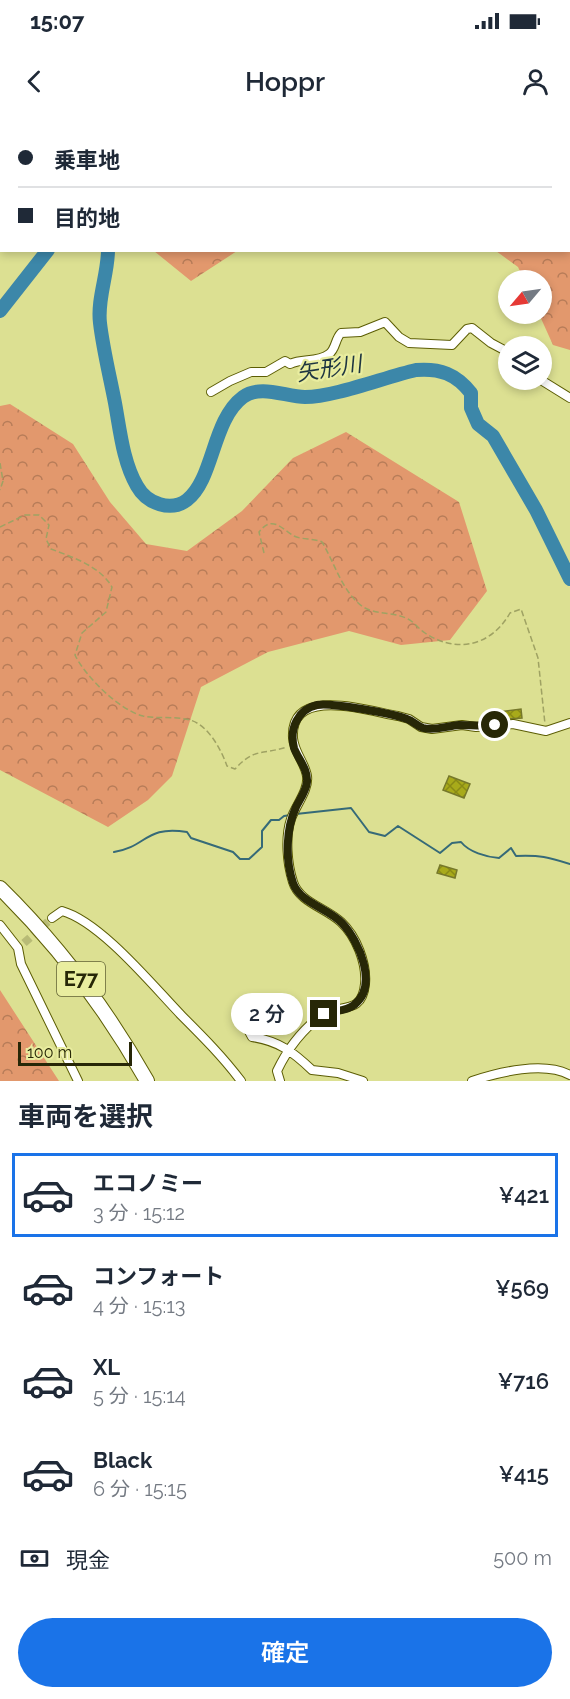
<!DOCTYPE html>
<html lang="ja">
<head>
<meta charset="utf-8">
<style>
  :root { --surface:#fff; --page:#f2f2f3; --text:#1f2937; --muted:#747a83; --line:#e0e1e3; --accent:#1a73e8 }
  body { margin:0; font-family:Raleway,"Noto Sans JP",sans-serif; background:var(--page); color:var(--text); height:100vh; display:flex; flex-direction:column; font-size:22px; white-space:nowrap }
  * { box-sizing:border-box; margin:0 }
  p { font-size:20px; color:var(--muted) }
  .icon { flex:none; width:33px; height:33px; fill:none; stroke:currentColor; stroke-width:2; stroke-linecap:round; stroke-linejoin:round }
  .map { position:relative; height:961px; overflow:hidden }
  .panel { display:flex; flex-direction:column; background:var(--surface); flex:1 }
  .panel>* { flex:none }
  .top-card { position:absolute; left:0px; top:0px; width:570px; height:132px; box-shadow:0 3px 9px #0003; display:grid; align-content:center; height:132px; padding:0 18px; background:var(--surface) }
  .needle { width:39px; rotate:241deg }
  .fabs { position:absolute; left:498px; top:150px; display:grid; gap:12px }
  .fabs a { display:grid; place-items:center; width:54px; height:54px; border-radius:50%; background:var(--surface); box-shadow:0 3px 9px #0003; font-size:30px }
  .scale { position:absolute; left:18px; bottom:15px; width:114px; box-sizing:border-box; padding-left:6px; border:3px solid #272707; border-top:0; font-size:16px; line-height:21px; white-space:nowrap; color:#272707; -webkit-text-stroke:4px #e9ed9f; paint-order:stroke }
  .end { position:absolute; width:27px; height:27px; margin:-14px; border:8px solid #272707; background:#fff; box-shadow:0 0 0 3px #fff }
  .from { border-radius:50% }
  .bubble { position:absolute; height:42px; border-radius:21px; background:var(--surface); box-shadow:0 3px 9px #0003; font-size:20px; font-weight:600; line-height:42px; text-align:center }
  .top-card b { display:flex; align-items:center; gap:21px; height:57px; font-size:22px }
  .top-card b+b { border-top:2px solid var(--line) }
  .top-card i { width:15px; height:15px; background:var(--text) }
  ul { padding:0; list-style:none }
  li { display:flex; align-items:center; gap:18px; height:84px; margin:0 12px 9px; padding:0 6px; border:3px solid transparent; border-radius:0px }
  li div { flex:1 }
  li b { display:block; font-size:22px }
  li em { font-style:normal; font-weight:600 }
  li.selected { border-color:var(--accent) }
  li>.icon { width:54px; height:54px; stroke-width:1.5 }
  h2 { padding:0 18px; font-size:27px; line-height:72px }
  .pay { display:flex; align-items:center; gap:15px; height:66px; padding:0 18px; font-size:22px }
  .pay p { margin-inline-start:auto }
  .action { display:flex; gap:12px; margin-top:auto; padding:12px 18px }
  .action a { flex:1; height:69px; border-radius:36px; background:var(--accent); color:#fff; font-size:24px; font-weight:600; line-height:69px; text-align:center }
  .status { display:flex; justify-content:space-between; align-items:center; height:42px; padding:0 30px; background:var(--surface); direction:ltr }
  .status svg { height:16px; fill:currentColor }
  header { display:flex; justify-content:space-between; align-items:center; height:78px; padding:0 18px; background:var(--surface); font-size:27px; font-weight:600 }
  .map>svg:first-child { display:block }
</style>
</head>
<body>
<div class="status"><b>15:07</b><svg viewBox="0 0 49 12"><path d="M0 12V9h3v3zM5 12V6h3v6zM10 12V3h3v9zM15 12V0h3v12zM26 1h20v11H26zM47 4h2v5h-2z"/></svg></div>
<header><svg class="icon" aria-label="back" viewBox="0 0 24 24"><path d="M15 5l-7 7 7 7"/></svg>Hoppr<svg class="icon" aria-label="person" viewBox="0 0 24 24"><circle cx="12" cy="8" r="4"/><path d="M4 21q1-7 8-7t8 7"/></svg></header>
<div class="map">
<svg width="570" height="961" viewBox="0 0 570 961">
  <defs>
    <pattern id="forest-crowns" width="20" height="18" patternUnits="userSpaceOnUse" patternTransform="scale(1.5)"><rect width="20" height="18" fill="#e2986d"/><path d="M2 6a3 3 0 1 1 6 0M12 15a3 3 0 1 1 6 0" fill="none" stroke="#b77c58"/></pattern>
    <pattern id="building-cross-hatch" width="8" height="8" patternUnits="userSpaceOnUse" patternTransform="scale(1.5)"><rect width="8" height="8" fill="#a8aa1a"/><path d="M0 0l8 8M0 8l8-8" fill="none" stroke="#898a15"/></pattern>
  </defs>
  <rect width="100%" height="100%" fill="#dce092"/>
  <path fill="url(#forest-crowns)" d="M0,0H570V230L553,225L539,194H542V160H524L518,147L496,131L568,130V2H2L1,12Z
    M154,131H237L191,161Z
    M10,284L73,324L110,382L146,424L187,431L242,391L293,338L346,312L459,382L487,471L450,520L401,525L349,511L268,532L201,567L172,656L148,680L108,707L0,650V286Z
    M0,870L59,961H0Z"/>
  <g fill="none" stroke-linecap="round" stroke-linejoin="round">
    <path stroke="#366a78" stroke-width="2" d="M296,694L351,688L369,712L385,716L398,706L440,733L452,723L461,722C469,732 486,737 499,738L511,728L516,736C540,735 548,737 570,744
      M114,732C147,727 145,705 187,712L191,718L233,732L240,739H249L262,727V711L271,700H279L284,696L291,695"/>
    <path stroke="#3c87a9" stroke-width="14" d="M108,130C108,154 97,179 100,203C103,229 110,257 115,283C120,310 123,342 137,366C147,384 171,392 187,380C214,359 212,300 243,277C261,264 286,277 305,277C334,277 385,257 416,250C440,248 456,254 471,273V288L478,304L493,316L536,390L570,459
      M0,191L48,130"/>
  </g>
  <path fill="url(#building-cross-hatch)" stroke="#76782b" stroke-width="1.5" d="M521,589L522,598L492,600L491,593Z
    M449,656L470,664L464,678L443,670Z
    M440,745L457,750L455,758L437,753Z"/>
  <g fill="none" stroke-linecap="round" stroke-linejoin="round">
    <path stroke="#b8bb76" stroke-width="8" stroke-dasharray="8 4" stroke-linecap="butt" d="M24,823L52,798"/>
    <g stroke="#5c5d04" stroke-width="10">
      <path id="minor" d="M147,0L149,2
        M511,0L513,2
        M440,2L441,0
        M0,25H2
        M568,111L570,112
        M541,260L570,278
        M211,272L230,261L251,252H266L285,241L290,244C303,238 317,243 329,234C336,229 335,219 341,213L360,212L385,202L399,217L409,223L452,225L467,209L472,208L491,223L508,232
        M52,798L62,791C101,802 153,866 182,896C203,917 223,937 241,961
        M0,805L18,828L21,844L78,961
        M238,891L252,917C279,921 293,932 312,950L338,953L363,961
        M280,961L277,951C287,930 303,909 322,895C339,883 362,896 365,864C367,843 356,816 341,802C326,788 299,782 293,762C287,743 285,717 291,699C296,685 309,670 307,656C305,643 294,632 293,618C290,565 368,591 398,596L409,599L421,607L432,609L462,605L476,607L513,604L546,611L570,603
        M472,961C499,952 544,941 570,955"/>
    </g>
    <g stroke="#5c5d04" stroke-width="16">
      <path id="motorway" d="M0,768C58,825 107,890 147,961"/>
    </g>
    <path stroke="#9fa263" stroke-width="1.5" stroke-dasharray="6 3" stroke-linecap="butt" d="M0,343L3,361L0,370
      M0,407L25,395H39L49,405L46,419L51,429C72,437 100,446 112,467L106,492L82,513L75,535C85,556 119,590 143,596C158,599 175,596 190,600C208,605 221,629 227,646L235,649C254,628 261,635 287,627
      M264,433L259,412C272,395 281,408 294,416C302,420 314,418 322,422C334,442 340,465 357,482C372,497 390,490 408,499C414,502 419,509 425,513C457,534 491,526 510,493L521,489L538,538L545,604"/>
    <use href="#minor" stroke="#fff" stroke-width="8"/>
    <use href="#motorway" stroke="#fff" stroke-width="14"/>
  </g>
  <g fill="none" stroke-linecap="round" stroke-linejoin="round">
    <path stroke="#272707" stroke-width="8" d="M324,894C334,890 346,892 354,885C379,866 359,821 342,803C328,788 300,783 293,763C285,739 286,709 296,687C300,679 306,671 307,662C308,649 298,639 294,628C289,609 298,589 317,585C329,582 395,594 407,599C413,601 417,606 423,608C434,611 447,606 459,605C471,605 482,606 495,605"/>
  </g>
  <g text-anchor="middle" dominant-baseline="central" stroke-width="4.5" stroke-linejoin="round" paint-order="stroke">
    <rect fill="#e9ed9f" stroke="#616235" stroke-width="1.5" x="57" y="842" width="48" height="34" rx="4.5"/>
    <g font-size="20" font-weight="bold" fill="#272707">
      <text x="81" y="859">E77</text>
    </g>
    <g font-size="22" font-style="italic" fill="#1e3541" stroke="#e9ed9f">
      <text transform="translate(329 248) rotate(-9)">矢形川</text>
    </g>
  </g>
</svg>
<div class="fabs">
<a><svg class="needle" viewBox="-14 -14 28 28"><path d="M0-13l5 13h-10z" fill="#e53935"/><path d="M0 13l5-13h-10z" fill="#747a83"/></svg></a>
<a><svg class="icon" aria-label="layers" viewBox="0 0 24 24"><path d="M12 4l9 5-9 5-9-5zM3 14l9 5 9-5"/></svg></a>
</div>
<div class="scale">100 m</div>
<i class="end from" style="left:495px;top:605px"></i>
<i class="end" style="left:324px;top:894px"></i>
<div class="bubble" style="left:231px;top:873px;width:72px">2 分</div>
<div class="top-card">
<b><i class="from"></i>乗車地</b>
<b><i></i>目的地</b>
</div>
</div>
<section class="panel">
<h2>車両を選択</h2>
<ul>
<li class="selected"><svg class="icon" aria-label="car" viewBox="0 0 24 24"><path d="M5 17H2v-5l4-1 3-4h7l3 4 3 1v5h-3M9 17h6M6 11h13"/><circle cx="7" cy="17" r="2"/><circle cx="17" cy="17" r="2"/></svg><div><b>エコノミー</b><p>3 分 · 15:12</p></div><em>¥421</em></li>
<li><svg class="icon" aria-label="car" viewBox="0 0 24 24"><path d="M5 17H2v-5l4-1 3-4h7l3 4 3 1v5h-3M9 17h6M6 11h13"/><circle cx="7" cy="17" r="2"/><circle cx="17" cy="17" r="2"/></svg><div><b>コンフォート</b><p>4 分 · 15:13</p></div><em>¥569</em></li>
<li><svg class="icon" aria-label="car" viewBox="0 0 24 24"><path d="M5 17H2v-5l4-1 3-4h7l3 4 3 1v5h-3M9 17h6M6 11h13"/><circle cx="7" cy="17" r="2"/><circle cx="17" cy="17" r="2"/></svg><div><b>XL</b><p>5 分 · 15:14</p></div><em>¥716</em></li>
<li><svg class="icon" aria-label="car" viewBox="0 0 24 24"><path d="M5 17H2v-5l4-1 3-4h7l3 4 3 1v5h-3M9 17h6M6 11h13"/><circle cx="7" cy="17" r="2"/><circle cx="17" cy="17" r="2"/></svg><div><b>Black</b><p>6 分 · 15:15</p></div><em>¥415</em></li>
</ul>
<div class="pay"><svg class="icon" aria-label="cash" viewBox="0 0 24 24"><path d="M3 7h18v10H3z"/><circle cx="12" cy="12" r="2"/></svg>現金<p>500 m</p></div>
<div class="action"><a>確定</a></div>
</section>
</body>
</html>
